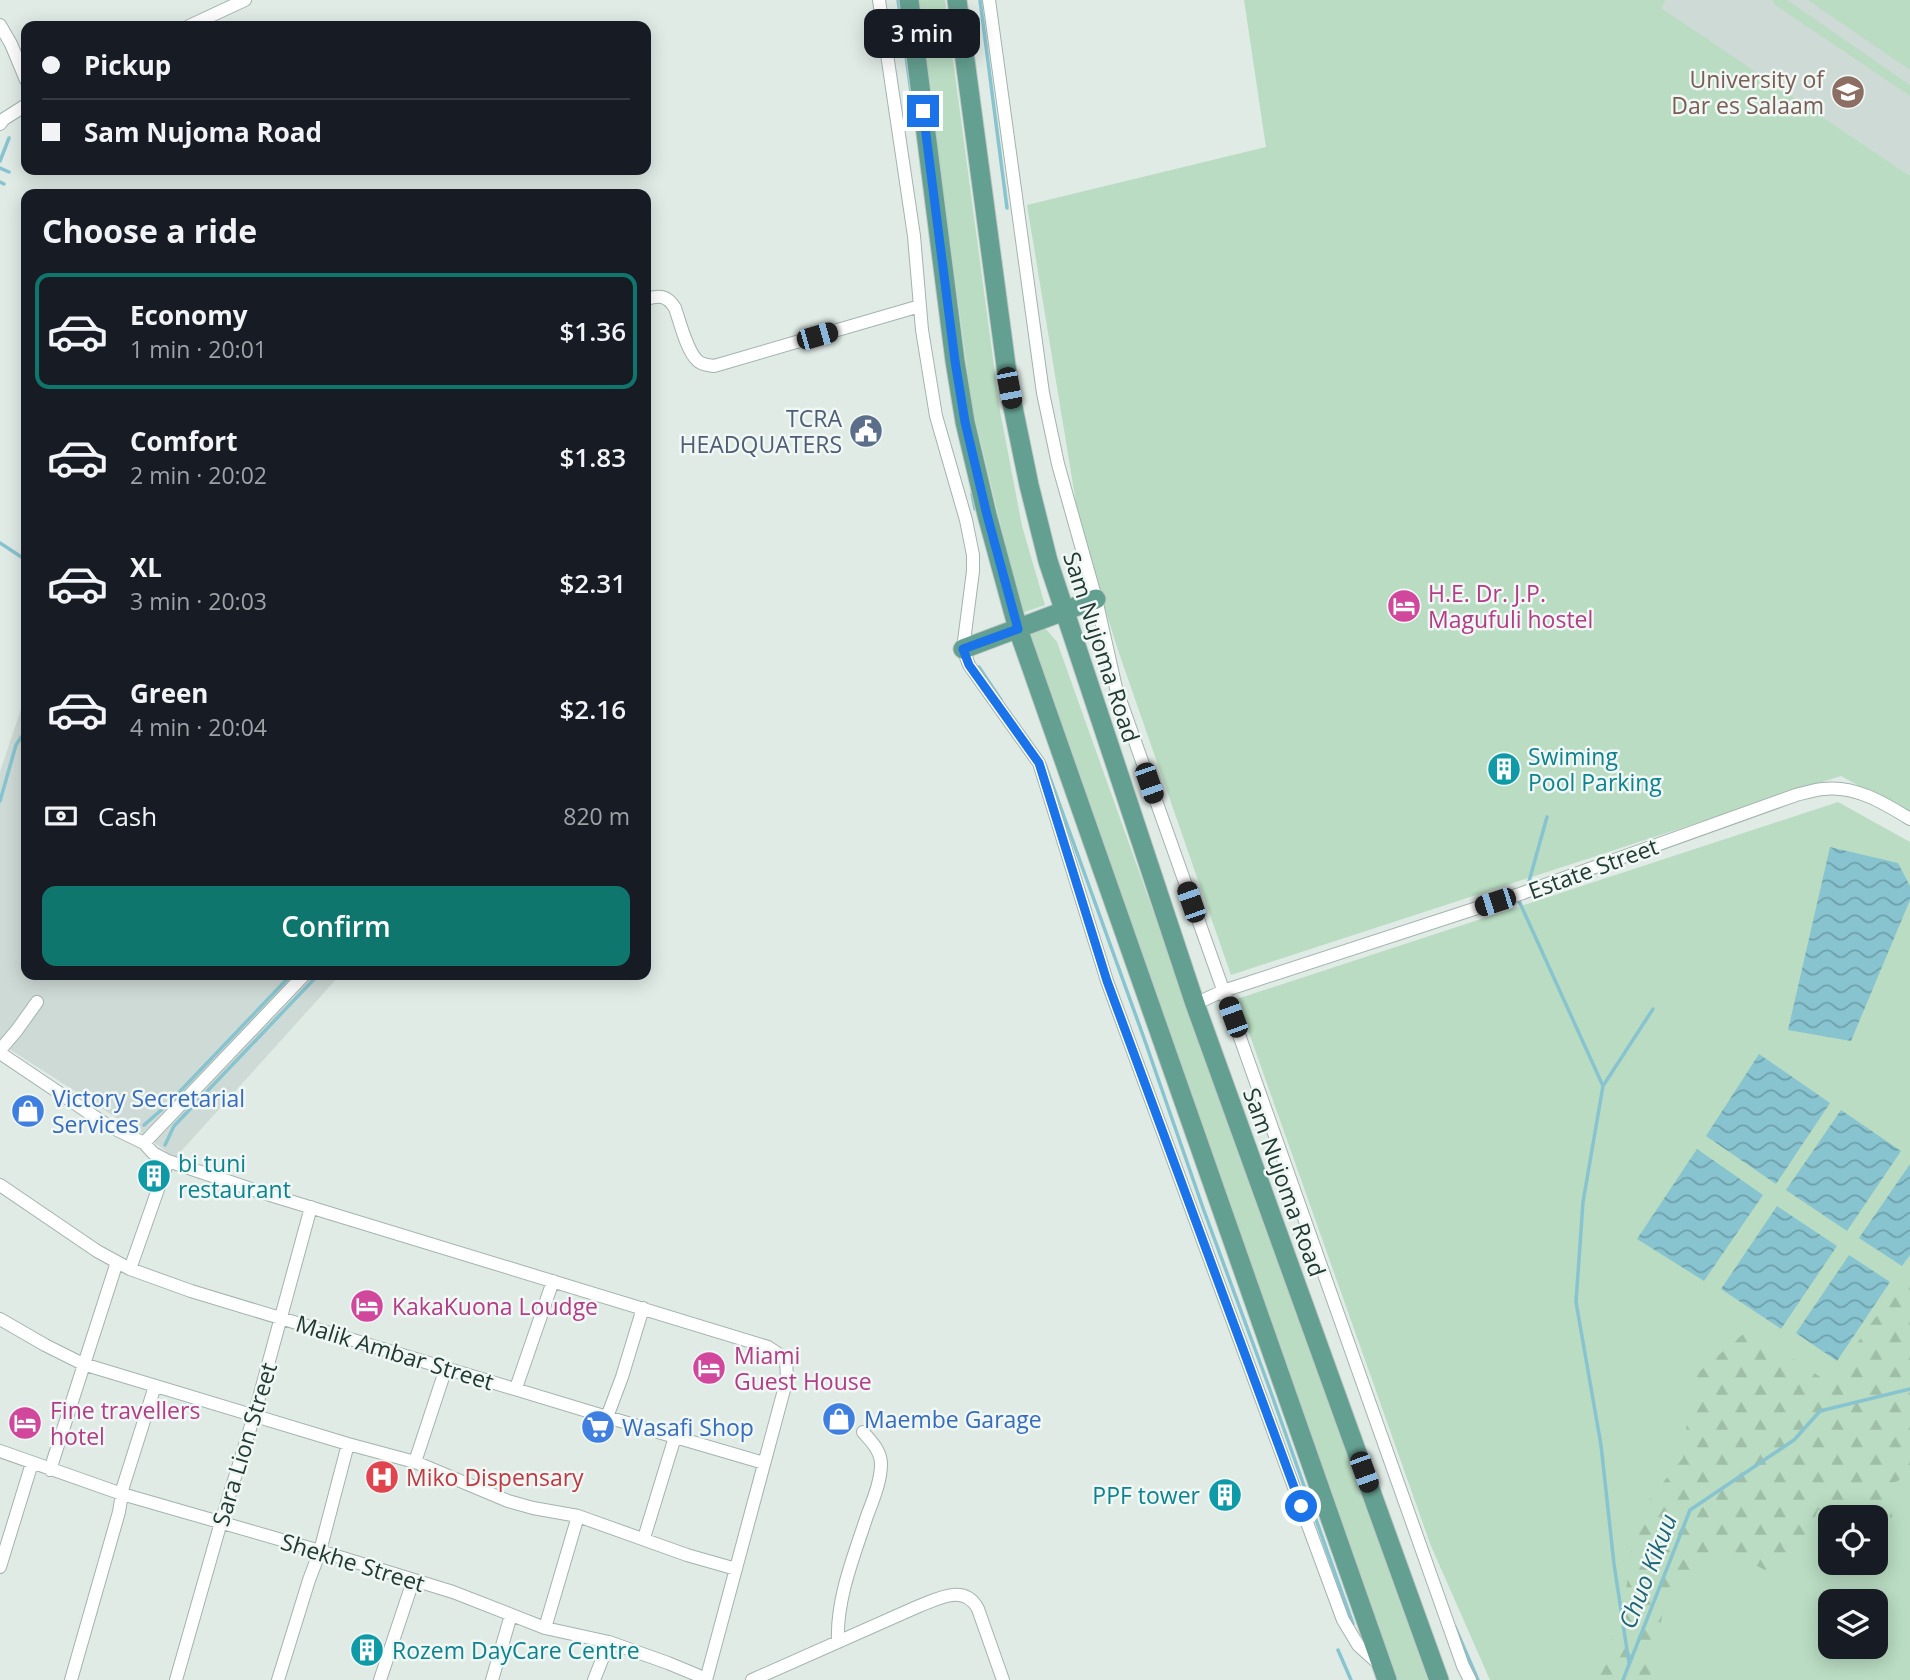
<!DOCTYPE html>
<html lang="en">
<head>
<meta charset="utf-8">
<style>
  :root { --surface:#171b24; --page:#20242c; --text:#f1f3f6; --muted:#9ea1a6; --line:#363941; --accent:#0f766e }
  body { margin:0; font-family:"Open Sans",sans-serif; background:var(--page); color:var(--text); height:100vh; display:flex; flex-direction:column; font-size:26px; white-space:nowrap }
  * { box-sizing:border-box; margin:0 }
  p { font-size:23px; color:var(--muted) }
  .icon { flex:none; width:38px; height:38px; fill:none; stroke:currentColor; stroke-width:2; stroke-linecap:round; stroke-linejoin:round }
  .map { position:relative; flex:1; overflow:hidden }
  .drawer { position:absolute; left:21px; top:189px; width:630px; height:791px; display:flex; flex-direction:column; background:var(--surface); border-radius:14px; box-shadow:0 4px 18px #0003 }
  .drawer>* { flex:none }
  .banner { position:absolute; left:21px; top:21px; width:630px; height:154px; border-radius:14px; box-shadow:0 4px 18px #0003; display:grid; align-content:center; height:154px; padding:0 21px; background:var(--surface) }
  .controls { position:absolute; left:1818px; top:1505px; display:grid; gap:14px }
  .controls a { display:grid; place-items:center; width:70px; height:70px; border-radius:14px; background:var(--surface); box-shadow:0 4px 18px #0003; font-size:35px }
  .end { position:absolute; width:32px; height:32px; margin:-16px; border:9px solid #1a73e8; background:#fff; box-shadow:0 0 0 4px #fff }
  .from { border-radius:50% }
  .bubble { position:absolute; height:49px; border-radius:14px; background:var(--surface); box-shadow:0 4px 18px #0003; font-size:23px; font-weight:600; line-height:49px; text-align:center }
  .car { position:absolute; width:21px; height:42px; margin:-21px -10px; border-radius:9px; box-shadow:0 0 5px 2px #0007; background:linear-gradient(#222 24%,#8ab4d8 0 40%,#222 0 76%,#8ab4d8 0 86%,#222 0) }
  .banner b { display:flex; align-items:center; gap:24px; height:66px; font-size:26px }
  .banner b+b { border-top:2px solid var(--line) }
  .banner i { width:18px; height:18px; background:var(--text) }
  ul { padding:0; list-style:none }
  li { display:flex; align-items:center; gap:21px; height:116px; margin:0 14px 10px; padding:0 7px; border:4px solid transparent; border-radius:14px }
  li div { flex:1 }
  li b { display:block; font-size:26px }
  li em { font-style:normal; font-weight:600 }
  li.on { border-color:var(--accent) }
  li>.icon { width:63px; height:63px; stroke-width:1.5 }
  h2 { padding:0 21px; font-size:32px; line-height:84px }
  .pay { display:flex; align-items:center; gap:18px; height:77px; padding:0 21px; font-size:26px }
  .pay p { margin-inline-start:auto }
  .button { display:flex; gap:14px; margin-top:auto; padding:14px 21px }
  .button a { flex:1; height:80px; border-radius:14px; background:var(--accent); color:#fff; font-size:28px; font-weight:600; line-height:80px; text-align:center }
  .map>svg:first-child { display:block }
</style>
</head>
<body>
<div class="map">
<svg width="1910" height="1680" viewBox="0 0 1910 1680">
  <defs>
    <pattern id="forest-firs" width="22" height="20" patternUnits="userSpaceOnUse" patternTransform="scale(1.75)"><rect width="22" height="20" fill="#b9dcc2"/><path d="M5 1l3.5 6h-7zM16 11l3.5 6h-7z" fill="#9fbea7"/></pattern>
    <pattern id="water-waves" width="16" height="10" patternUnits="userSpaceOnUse" patternTransform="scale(1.75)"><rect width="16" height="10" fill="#88c4d0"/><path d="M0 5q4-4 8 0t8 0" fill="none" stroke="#6fa0aa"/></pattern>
  </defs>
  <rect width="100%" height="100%" fill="#e0ebe6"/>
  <path fill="#cedad5" d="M1666,0H1910V176L1660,8Z
    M26,694V975H340L175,1158L132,1126L123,1122L0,1043V772Z"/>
  <path fill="#b9dcc2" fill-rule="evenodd" d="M918,0H945L1000,411L1022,526L1045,605L1022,613L972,406Z
    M1244,0H1666L1661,8L1910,176V814L1841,776L1231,975L1118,650L1081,533L1027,205L1266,147Z
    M1772,0H1787L1910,85V96L1777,6Z
    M1808,0H1910V70Z
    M1045,628L1057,642L1428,1680H1397L1138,976L1027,634Z
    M1838,802L1910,842V1680H1490L1431,1546L1237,999ZM1830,1517H1876V1563H1830ZM1830,1601H1876V1647H1830Z"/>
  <path fill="url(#forest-firs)" d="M1910,1279V1475L1889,1485L1893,1526L1876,1522V1517H1853L1818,1510L1787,1581L1723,1549L1664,1606L1650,1680H1599L1625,1598L1636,1516L1683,1458L1692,1378L1749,1329L1829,1383L1902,1280Z"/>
  <path fill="url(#water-waves)" d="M1830,847L1898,863L1910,886V900L1851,1041L1788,1030Z
    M1759,1054L1830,1103L1776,1184L1706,1136Z
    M1841,1110L1901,1151L1847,1231L1786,1190Z
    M1697,1149L1763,1195L1704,1281L1637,1239Z
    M1910,1164V1255L1902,1266L1859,1238Z
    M1777,1206L1837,1246L1781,1329L1721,1289Z
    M1849,1255L1890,1282L1837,1361L1796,1333Z"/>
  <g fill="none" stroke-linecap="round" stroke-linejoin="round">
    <path stroke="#88c4d0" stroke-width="3.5" d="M898,0L913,106
      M980,0L1007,208
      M0,161L9,138
      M0,168L9,172
      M0,182L4,184
      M972,494L975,509
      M0,543L26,560
      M979,667L1001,700
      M1045,764L1145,1041L1203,1208L1269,1387L1353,1624
      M0,801L16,745L26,730
      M1528,885L1547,817
      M1519,901L1603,1086
      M144,1125L167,1105L291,975
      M165,1145L174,1126L318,975
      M1455,1627L1478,1680
      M1338,1650L1351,1680
      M1629,1663L1614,1564L1601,1445L1576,1302L1583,1202L1603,1086L1653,1009
      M1623,1680L1690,1510L1794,1440L1820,1411L1910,1389"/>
    <g stroke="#a3b3ad" stroke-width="14">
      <path id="minor" d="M879,0L914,236L922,330L936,416L966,520L973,555V571L963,649L969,665L1039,763L1107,981L1343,1620L1358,1645L1379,1664
        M989,0L1043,393L1058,464L1096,599L1116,688L1463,1666L1470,1680
        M0,25L11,44L26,80
        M189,26L245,0
        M0,124L4,119L26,105
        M646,299C659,295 667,295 675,308C680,322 687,352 698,361C702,365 708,365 714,366L920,306
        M1195,1004L1223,991L1517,895L1796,795C1804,793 1814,790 1823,789C1855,785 1884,803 1910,819
        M0,1050L17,1030L37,1002
        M0,1053L107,1125L144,1143
        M168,1161L257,1191L768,1347L786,1359L787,1379L781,1401L706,1680
        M0,1185L97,1251L117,1262L130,1269L191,1291L607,1417L764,1463
        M130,1269L168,1161L153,1153L144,1143L304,975
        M0,1319L45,1345L83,1364L348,1444L415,1462L508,1501L533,1508L578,1516L687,1555L736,1569
        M516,1388L553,1281
        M607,1417L622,1377L643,1308
        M0,1451L122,1494L320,1551L453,1592L545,1628L609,1642L668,1663L697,1675L704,1680
        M415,1462L446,1368
        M50,1470L117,1262
        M644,1538L675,1437
        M0,1567L32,1463
        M545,1628L578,1516
        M838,1642C836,1599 854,1556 867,1516C873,1500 881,1481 881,1464C881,1451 871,1441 863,1432
        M71,1680L119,1512L123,1487L155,1386
        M176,1680L221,1522L254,1416L311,1207
        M278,1680L309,1580L320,1551L348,1444
        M380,1680L413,1581
        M492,1680L511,1615
        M594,1680L609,1642
        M752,1680L919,1606C940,1598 965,1584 978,1609L1003,1680"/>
    </g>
    <g stroke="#c1c8c6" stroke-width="21">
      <path id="primary" d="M909,0L955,361L965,422L987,515L1018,629L1387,1680
        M957,0L1009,388L1029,485L1048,561L1195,1004L1439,1680
        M963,649L1096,599"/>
    </g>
    <use href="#minor" stroke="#fff" stroke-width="12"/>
    <use href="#primary" stroke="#64a091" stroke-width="19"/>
  </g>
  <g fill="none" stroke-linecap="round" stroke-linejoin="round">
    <path stroke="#1a73e8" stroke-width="9" d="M923,111L955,361L965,422L987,515L1018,629L963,649L969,665L1039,763L1107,981L1301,1506"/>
  </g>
  <defs>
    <g id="university-disc" transform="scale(1.75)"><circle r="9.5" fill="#8d6e63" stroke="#f0f7f4"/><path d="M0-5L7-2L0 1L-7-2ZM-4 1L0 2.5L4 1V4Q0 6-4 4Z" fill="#fff"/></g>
    <g id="civic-disc" transform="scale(1.75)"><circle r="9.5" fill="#5c6f8a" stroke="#f0f7f4"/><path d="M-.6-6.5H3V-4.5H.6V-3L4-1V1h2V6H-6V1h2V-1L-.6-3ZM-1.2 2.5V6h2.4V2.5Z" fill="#fff"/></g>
    <g id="hotel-disc" transform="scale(1.75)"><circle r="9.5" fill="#d1479c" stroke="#f0f7f4"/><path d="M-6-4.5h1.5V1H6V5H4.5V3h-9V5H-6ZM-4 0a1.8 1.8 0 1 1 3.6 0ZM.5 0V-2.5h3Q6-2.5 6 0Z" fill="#fff"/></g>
    <g id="building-disc" transform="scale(1.75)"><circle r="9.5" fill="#0f9aa8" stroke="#f0f7f4"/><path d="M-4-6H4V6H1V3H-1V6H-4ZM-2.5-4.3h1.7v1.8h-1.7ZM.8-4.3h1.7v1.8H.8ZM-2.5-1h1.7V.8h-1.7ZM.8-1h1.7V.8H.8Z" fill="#fff"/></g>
    <g id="shop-disc" transform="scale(1.75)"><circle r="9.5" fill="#3f7fe0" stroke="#f0f7f4"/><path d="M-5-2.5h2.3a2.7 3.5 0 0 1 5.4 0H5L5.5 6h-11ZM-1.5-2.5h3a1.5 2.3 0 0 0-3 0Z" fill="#fff"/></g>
    <g id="supermarket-disc" transform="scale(1.75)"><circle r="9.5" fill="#3f7fe0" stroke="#f0f7f4"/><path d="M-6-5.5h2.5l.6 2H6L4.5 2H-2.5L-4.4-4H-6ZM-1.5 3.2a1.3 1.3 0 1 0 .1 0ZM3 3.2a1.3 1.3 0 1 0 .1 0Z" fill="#fff"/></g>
    <g id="hospital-disc" transform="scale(1.75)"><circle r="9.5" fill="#e0444e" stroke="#f0f7f4"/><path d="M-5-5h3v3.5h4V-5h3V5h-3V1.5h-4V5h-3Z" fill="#fff"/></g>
  </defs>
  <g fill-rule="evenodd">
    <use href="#university-disc" x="1848" y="92"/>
    <use href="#civic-disc" x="866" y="431"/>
    <use href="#hotel-disc" x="1404" y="606"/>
    <use href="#building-disc" x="1504" y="769"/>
    <use href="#shop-disc" x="28" y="1111"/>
    <use href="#building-disc" x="154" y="1176"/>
    <use href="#hotel-disc" x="367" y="1306"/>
    <use href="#hotel-disc" x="709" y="1368"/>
    <use href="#shop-disc" x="839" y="1419"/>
    <use href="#hotel-disc" x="25" y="1423"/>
    <use href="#supermarket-disc" x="598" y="1427"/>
    <use href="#hospital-disc" x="382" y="1477"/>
    <use href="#building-disc" x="1225" y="1495"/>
    <use href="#building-disc" x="367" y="1650"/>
  </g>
  <g text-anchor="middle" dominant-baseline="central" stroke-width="5" stroke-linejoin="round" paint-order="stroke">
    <g font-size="23" fill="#785e54" stroke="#f0f7f4" text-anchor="end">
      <text x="1824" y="79">University of<tspan x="1824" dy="26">Dar es Salaam</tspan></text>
    </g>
    <g font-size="23" fill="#4e5e75" stroke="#f0f7f4" text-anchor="end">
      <text x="842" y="418">TCRA<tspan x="842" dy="26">HEADQUATERS</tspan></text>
    </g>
    <g font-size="23" fill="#b23c85" stroke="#f0f7f4" text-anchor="start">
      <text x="1428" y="593">H.E. Dr. J.P.<tspan x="1428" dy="26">Magufuli hostel</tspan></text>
      <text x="392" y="1306">KakaKuona Loudge</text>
      <text x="734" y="1355">Miami<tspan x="734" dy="26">Guest House</tspan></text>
      <text x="50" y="1410">Fine travellers<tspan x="50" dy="26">hotel</tspan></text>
    </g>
    <g font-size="23" fill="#213b34" stroke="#f0f7f4">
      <text transform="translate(1102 647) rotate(72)">Sam Nujoma Road</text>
      <text transform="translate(1593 868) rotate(-20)">Estate Street</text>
      <text transform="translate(1285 1182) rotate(70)">Sam Nujoma Road</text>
      <text transform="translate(395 1352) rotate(17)">Malik Ambar Street</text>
      <text transform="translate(244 1444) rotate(-73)">Sara Lion Street</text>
      <text transform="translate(353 1562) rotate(17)">Shekhe Street</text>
    </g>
    <g font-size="23" fill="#0d838f" stroke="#f0f7f4" text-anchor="start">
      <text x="1528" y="756">Swiming<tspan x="1528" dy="26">Pool Parking</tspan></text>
      <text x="178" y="1163">bi tuni<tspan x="178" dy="26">restaurant</tspan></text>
      <text x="1200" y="1495" text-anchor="end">PPF tower</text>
      <text x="392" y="1650">Rozem DayCare Centre</text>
    </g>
    <g font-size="23" fill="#366cbe" stroke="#f0f7f4" text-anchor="start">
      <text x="52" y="1098">Victory Secretarial<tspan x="52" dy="26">Services</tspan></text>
      <text x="864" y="1419">Maembe Garage</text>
      <text x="622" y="1427">Wasafi Shop</text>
    </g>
    <g font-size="23" fill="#be3a42" stroke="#f0f7f4" text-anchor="start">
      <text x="406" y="1477">Miko Dispensary</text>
    </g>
    <g font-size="24" font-style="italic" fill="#1c6676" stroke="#f0f7f4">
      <text transform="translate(1647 1571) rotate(-69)">Chuo Kikuu</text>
    </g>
  </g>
</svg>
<div class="controls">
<a><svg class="icon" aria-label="locate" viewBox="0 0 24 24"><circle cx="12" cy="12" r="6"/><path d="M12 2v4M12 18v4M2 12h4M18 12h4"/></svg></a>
<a><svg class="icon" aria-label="layers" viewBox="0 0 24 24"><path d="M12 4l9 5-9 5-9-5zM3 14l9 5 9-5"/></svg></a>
</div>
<i class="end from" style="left:1301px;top:1506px"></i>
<i class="end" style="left:923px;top:111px"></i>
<div class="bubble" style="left:864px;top:9px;width:116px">3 min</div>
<i class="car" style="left:817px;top:336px;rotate:74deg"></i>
<i class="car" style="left:1009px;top:388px;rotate:169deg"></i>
<i class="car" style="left:1149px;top:783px;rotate:161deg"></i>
<i class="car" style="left:1191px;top:902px;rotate:341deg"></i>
<i class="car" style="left:1495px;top:902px;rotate:252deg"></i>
<i class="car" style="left:1233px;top:1017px;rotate:340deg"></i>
<i class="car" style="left:1364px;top:1472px;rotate:160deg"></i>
<div class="banner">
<b><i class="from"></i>Pickup</b>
<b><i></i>Sam Nujoma Road</b>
</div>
<section class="drawer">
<h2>Choose a ride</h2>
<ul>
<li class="on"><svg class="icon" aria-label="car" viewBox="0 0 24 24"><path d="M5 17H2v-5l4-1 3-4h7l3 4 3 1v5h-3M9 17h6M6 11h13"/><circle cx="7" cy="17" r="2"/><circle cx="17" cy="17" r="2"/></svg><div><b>Economy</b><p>1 min · 20:01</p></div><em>$1.36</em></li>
<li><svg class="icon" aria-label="car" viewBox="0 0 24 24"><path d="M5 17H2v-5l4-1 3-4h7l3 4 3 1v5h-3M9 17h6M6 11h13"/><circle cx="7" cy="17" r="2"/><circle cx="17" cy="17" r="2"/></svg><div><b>Comfort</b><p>2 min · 20:02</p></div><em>$1.83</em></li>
<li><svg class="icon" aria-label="car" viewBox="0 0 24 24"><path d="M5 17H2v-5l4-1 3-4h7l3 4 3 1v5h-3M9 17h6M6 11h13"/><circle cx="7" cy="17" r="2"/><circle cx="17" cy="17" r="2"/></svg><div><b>XL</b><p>3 min · 20:03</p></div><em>$2.31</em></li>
<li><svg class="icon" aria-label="car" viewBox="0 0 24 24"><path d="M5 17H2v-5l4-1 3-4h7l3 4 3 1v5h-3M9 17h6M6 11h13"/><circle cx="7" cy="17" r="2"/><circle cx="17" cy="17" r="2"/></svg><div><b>Green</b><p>4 min · 20:04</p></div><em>$2.16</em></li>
</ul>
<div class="pay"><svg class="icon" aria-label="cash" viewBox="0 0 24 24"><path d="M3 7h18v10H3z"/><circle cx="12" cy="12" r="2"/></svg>Cash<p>820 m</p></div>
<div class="button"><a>Confirm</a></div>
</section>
</div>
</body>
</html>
